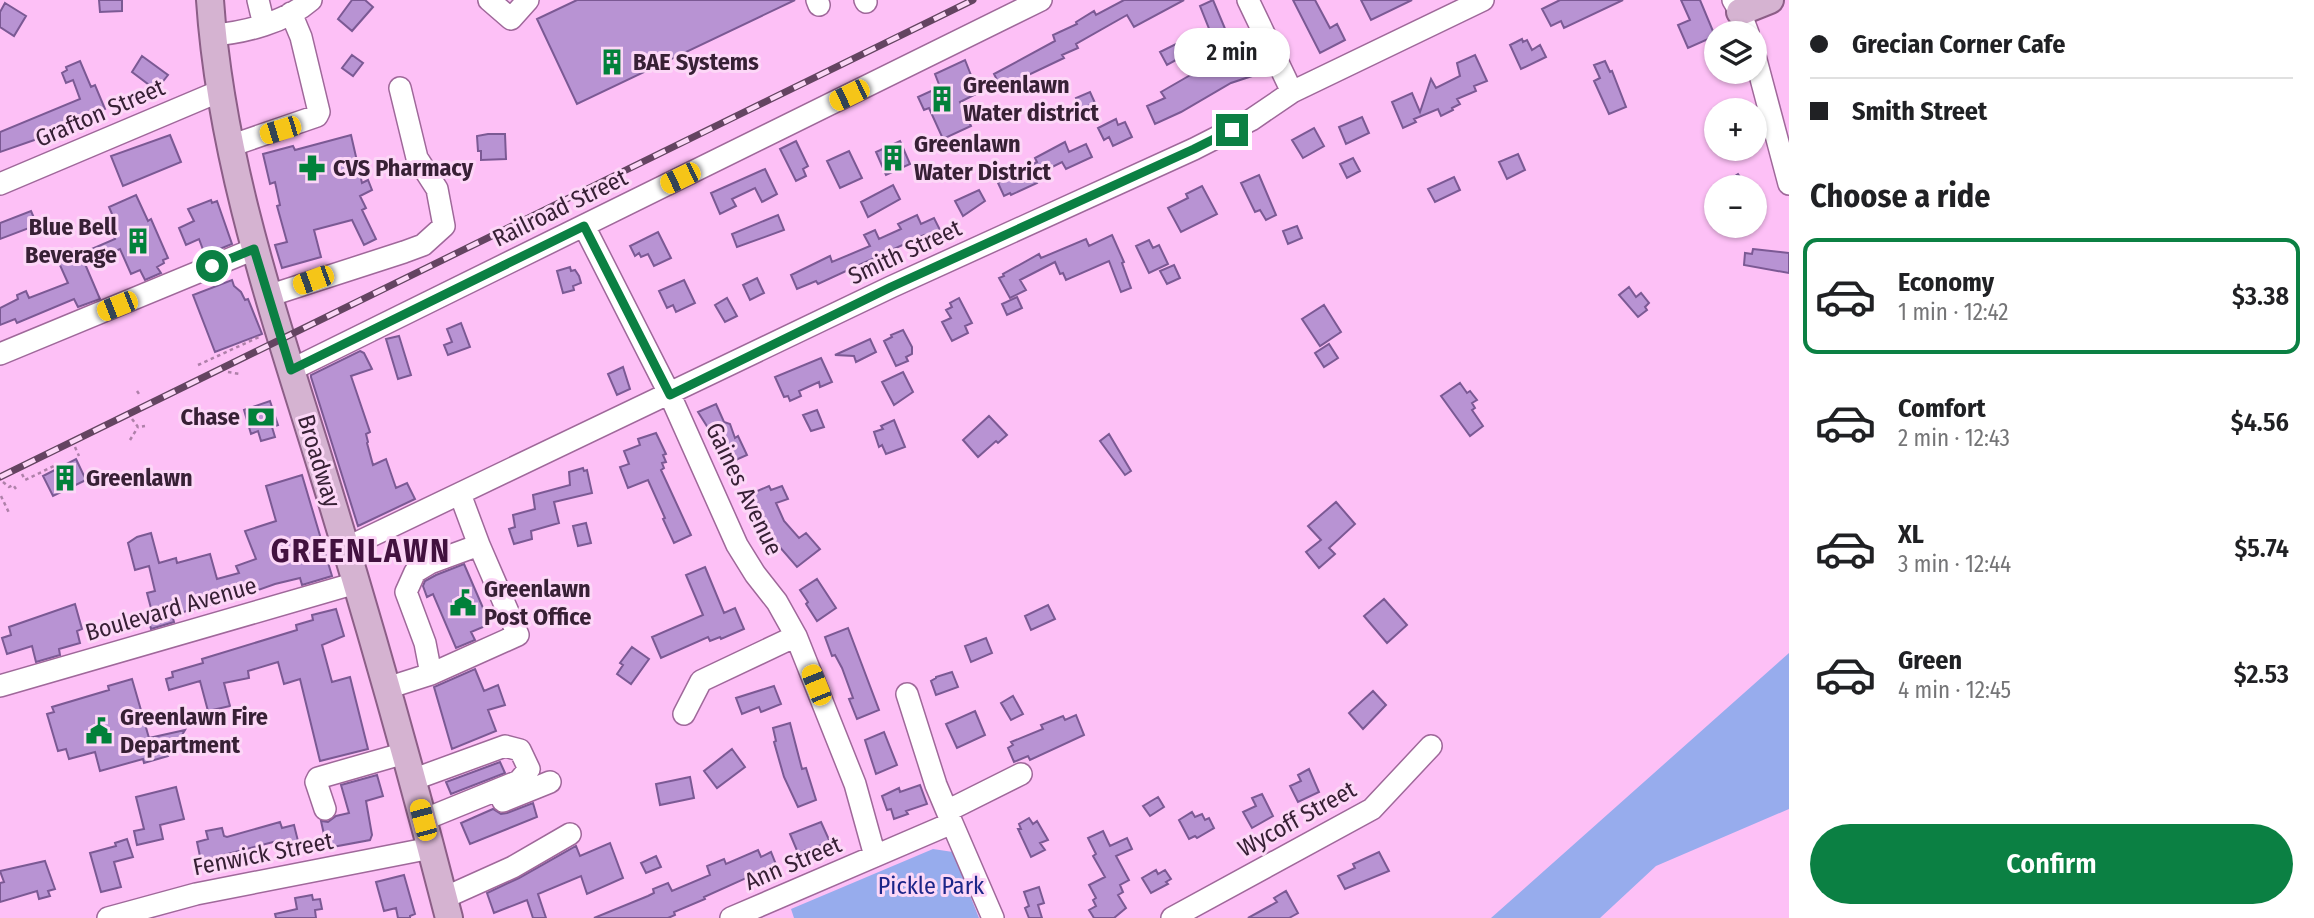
<!DOCTYPE html>
<html lang="en">
<head>
<meta charset="utf-8">
<style>
  :root { --surface:#fff; --page:#f2f2f2; --text:#202124; --muted:#757577; --line:#e0e0e0; --accent:#0b8043 }
  body { margin:0; font-family:"Fira Sans Condensed",sans-serif; background:var(--page); color:var(--text); height:100vh; display:flex; flex-direction:column; font-size:26px; white-space:nowrap }
  * { box-sizing:border-box; margin:0 }
  p { font-size:23px; color:var(--muted) }
  .icon { flex:none; width:38px; height:38px; fill:none; stroke:currentColor; stroke-width:2; stroke-linecap:round; stroke-linejoin:round }
  .map { position:relative; flex:1; overflow:hidden }
  .sheet { display:flex; flex-direction:column; background:var(--surface); width:525px }
  .sheet>* { flex:none }
  .top-card { display:grid; align-content:center; height:154px; padding:0 21px; background:var(--surface) }
  .controls { position:absolute; left:1704px; top:21px; display:grid; gap:14px }
  .controls a { display:grid; place-items:center; width:63px; height:63px; border-radius:50%; background:var(--surface); box-shadow:0 2px 5px #0004; font-size:35px }
  .end { position:absolute; width:32px; height:32px; margin:-16px; border:9px solid #0b8043; background:#fff; box-shadow:0 0 0 4px #fff }
  .from { border-radius:50% }
  .bubble { position:absolute; height:49px; border-radius:24px; background:var(--surface); box-shadow:0 2px 5px #0004; font-size:23px; font-weight:600; line-height:49px; text-align:center }
  .car { position:absolute; width:21px; height:42px; margin:-21px -10px; border-radius:9px; box-shadow:0 0 5px 2px #0007; background:linear-gradient(#f5c518 24%,#345 0 40%,#f5c518 0 76%,#345 0 86%,#f5c518 0) }
  .top-card b { display:flex; align-items:center; gap:24px; height:66px; font-size:26px }
  .top-card b+b { border-top:2px solid var(--line) }
  .top-card i { width:18px; height:18px; background:var(--text) }
  ul { padding:0; list-style:none }
  li { display:flex; align-items:center; gap:21px; height:116px; margin:0 14px 10px; padding:0 7px; border:4px solid transparent; border-radius:14px }
  li div { flex:1 }
  li b { display:block; font-size:26px }
  li em { font-style:normal; font-weight:600 }
  li.active { border-color:var(--accent) }
  li>.icon { width:63px; height:63px; stroke-width:1.5 }
  h2 { padding:0 21px; font-size:32px; line-height:84px }
  .cta { display:flex; gap:14px; margin-top:auto; padding:14px 21px }
  .cta a { flex:1; height:80px; border-radius:42px; background:var(--accent); color:#fff; font-size:28px; font-weight:600; line-height:80px; text-align:center }
  main { display:flex; flex:1; min-height:0 }
  .map>svg:first-child { display:block }
</style>
</head>
<body>
<main>
<div class="map">
<svg width="1789" height="918" viewBox="0 0 1789 918">
  <rect width="100%" height="100%" fill="#fdc0f6"/>
  <path fill="#97aced" d="M1789,653V809L1656,866L1600,918H1491Z
    M933,849L953,852L979,918H794L791,909Z"/>
  <path fill="#b893d3" stroke="#7b5994" stroke-width="2" d="M99,0H122V11L100,12Z
    M352,0H365L373,7L352,31L338,19Z
    M577,0H795L577,104L537,19Z
    M1124,0H1184L1134,27L1127,15L1076,44L1078,48L1062,55L1064,58L1001,88L994,74L1055,41L1053,35L1077,24L1076,22L1094,11L1096,15Z
    M1213,0L1226,31V35L1214,41L1200,6Z
    M1293,0H1315L1330,28L1337,24L1345,40L1320,53Z
    M1361,0H1412L1371,20Z
    M1560,0H1623L1564,28L1561,21L1551,26L1542,9Z
    M1681,0H1700L1715,36L1688,48L1678,25L1690,20Z
    M5,3L26,16L14,36L0,27V12Z
    M1522,39L1523,42L1527,40L1532,50L1540,45L1546,57L1521,69L1510,45Z
    M1180,42L1187,54L1167,65L1160,52Z
    M1232,51L1238,59L1245,56L1252,76L1231,83L1181,112L1155,124L1147,106L1165,98L1161,92Z
    M352,55L363,63L353,76L342,68Z
    M1475,55L1487,81L1474,86L1476,91L1457,99L1460,104L1452,108L1453,110L1441,116L1438,109L1414,119L1416,122L1403,128L1392,102L1412,93L1420,112L1431,79L1436,88L1460,76L1457,63Z
    M142,56L168,75L156,90L132,72Z
    M965,60L978,93L960,102L971,126L943,139L929,108L924,110L918,97L940,87L935,74Z
    M80,61L91,87L95,85L105,109L75,120L43,137L0,152V132L80,99L73,80L66,83L62,73L67,70L66,67Z
    M1605,61L1610,72L1612,71L1626,107L1609,114L1594,81L1600,78L1594,65Z
    M1090,92L1095,103L1081,109L1076,98Z
    M1362,117L1369,133L1346,144L1339,127Z
    M1116,119L1118,125L1125,122L1132,137L1113,146L1109,137L1104,140L1098,128Z
    M1314,128L1324,146L1303,158L1292,140Z
    M488,134H505L506,159L481,160V151H478L477,136Z
    M170,135L181,162L123,186L111,156Z
    M351,135L362,183L368,180L372,190L360,196L366,208L362,210L376,239L364,245L352,220L314,230L321,257L282,268L275,245L287,242L277,206L280,205L275,182L270,184L263,154L293,146L295,150Z
    M796,141L808,166L803,169L806,176L796,181L780,149Z
    M900,141L910,164L886,175L876,152Z
    M1065,142L1069,152L1086,144L1092,157L1066,169L1062,162L1034,176L1037,183L1011,195L1010,193L1004,196L998,183L1037,162L1035,158Z
    M849,151L862,178L840,188L827,161Z
    M1518,154L1525,170L1507,179L1499,162Z
    M1353,158L1360,171L1347,178L1340,164Z
    M765,169L777,194L762,202L755,188L732,199L736,206L720,214L711,193Z
    M1738,174L1747,187H1718Z
    M1259,175L1276,215L1266,220L1260,210L1255,212L1241,183Z
    M1454,177L1460,190L1435,202L1428,189Z
    M893,185L900,199L868,217L861,202Z
    M1202,186L1217,214L1181,232L1168,208L1188,198L1186,194Z
    M979,190L985,201L963,216L955,201Z
    M136,195L148,221L151,219L168,258L163,260L164,263L157,267L161,273L145,280L140,270L131,274L120,249L85,264L100,299L78,307L74,299L17,323L15,319L0,325V308L18,299L17,295L26,291L29,298L68,283L59,263L115,239L109,224L115,221L109,207Z
    M211,200L212,203L217,201L232,244L205,255L199,239L186,245L179,228L194,221L188,209Z
    M31,211L37,225L0,239V223Z
    M778,215L784,230L737,247L732,234Z
    M917,215L921,224L934,218L940,230L925,237L924,235L818,284L816,281L797,289L791,275L830,256L832,262L870,246L864,235L875,230L879,239L901,229L898,224Z
    M1297,226L1302,238L1288,244L1283,231Z
    M658,232L671,258L654,266L648,254L641,257L639,253L635,256L630,246Z
    M1112,235L1124,262L1122,263L1131,288L1121,292L1109,261L1066,280L1063,273L1060,274L1055,262L1020,280L1026,290L1010,298L999,278L1004,276L1003,274L1039,254L1041,258L1086,239L1089,246Z
    M1149,240L1153,248L1159,245L1168,264L1149,273L1136,246Z
    M1753,249L1789,253V273L1744,265L1745,253L1752,254Z
    M1174,265L1180,278L1167,284L1160,271Z
    M570,267L571,271L575,270L579,276L581,283L573,286L574,290L563,293L557,271Z
    M757,278L764,293L750,300L743,285Z
    M232,280L234,286L241,292L245,300L248,299L262,334L215,352L193,295Z
    M684,280L695,303L676,312L673,305L667,308L659,291Z
    M1629,287L1636,297L1641,293L1649,303L1645,307L1647,310L1638,317L1619,295Z
    M1017,297L1022,308L1007,315L1002,304Z
    M727,298L737,316L725,322L715,305Z
    M959,298L972,323L965,326L968,333L952,341L942,322L951,318L946,310L952,307L950,303Z
    M1324,305L1341,332L1320,346L1302,319Z
    M461,323L470,347L448,355L444,345L452,342L447,329Z
    M903,330L912,347V354L906,357L908,361L896,366L884,341L892,337L891,335Z
    M399,336L411,375L398,379L386,339Z
    M870,339L876,352L856,362L854,356L835,355Z
    M1329,344L1338,358L1324,367L1315,353Z
    M360,351L364,353L372,369L351,376L370,432L366,434L368,442L367,443L373,465L386,459L396,488L407,483L415,499L358,526L311,377V375Z
    M821,358L832,382L820,387L819,382L799,391L801,396L790,401L788,396L784,397L775,377Z
    M623,367L630,389L617,395L608,374Z
    M903,372L913,392L894,405L882,382Z
    M1460,383L1467,393L1470,391L1477,400L1472,403L1475,408L1472,410L1483,426L1470,436L1441,396Z
    M270,401L278,425L272,427L275,437L261,441L258,431L251,434L244,410Z
    M716,404L724,422L730,424L735,438L738,436L747,455L729,463L718,438L715,439L698,412Z
    M817,410L824,427L811,431L803,415Z
    M989,416L1007,435L998,443L996,441L978,457L963,440Z
    M894,420L905,447L886,454L882,445L879,447L874,432L883,429L881,426Z
    M656,433L666,454L663,455L666,462L662,463L664,468L661,470L691,535L674,543L663,519L665,518L648,480L628,488L620,467L629,464L624,451L640,445L638,439Z
    M1109,434L1131,471L1125,475L1100,441Z
    M76,459L86,480L53,496L43,476Z
    M583,468L584,471L587,470L592,493L554,502L559,523L531,531L532,539L514,544L509,529L515,527L513,515L535,509L533,495L570,485L569,472Z
    M302,475L332,576L302,585L300,578L275,584L236,598L172,615L174,622L151,629L147,613L152,612L147,593L155,591L149,566L135,570L128,543L137,537L151,533L159,563L176,558L177,563L210,554L217,579L239,573L236,566L256,559L245,531L276,521L266,486Z
    M769,486L771,490L782,486L788,499L776,503L784,521L799,538L806,533L820,549L797,567L765,530L763,531L748,495Z
    M1336,502L1355,524L1329,548L1335,554L1319,568L1306,552L1321,540L1308,526Z
    M586,523L591,543L578,546L573,526Z
    M464,564L490,624L471,632L475,640L456,648L433,594L427,597L423,586L425,581L436,575Z
    M705,567L724,613L735,608L744,629L721,639L720,637L710,641L708,637L661,658L652,637L703,615L686,575Z
    M817,579L836,608L817,621L806,604L808,602L800,590Z
    M1384,599L1407,625L1387,643L1364,616Z
    M75,604L82,629L77,631L80,643L59,649L60,655L36,662L32,646L7,654L2,638L11,635L9,627Z
    M1048,605L1055,619L1031,630L1025,616Z
    M336,609L344,636L322,645L332,682L350,677L368,749L320,761L300,679L284,684L278,662L248,671L249,678L224,683L230,706L208,711L200,681L169,690L166,679L173,677L172,672L203,663L202,659L297,630L296,625L313,620L312,615Z
    M848,628L879,710L857,719L849,699L853,698L842,668L835,655L832,656L825,637Z
    M986,638L992,653L971,662L965,646Z
    M632,647L649,659L631,684L617,674L623,665L620,663Z
    M475,669L484,691L498,685L505,705L488,710L496,731L452,749L434,687Z
    M952,672L958,687L936,695L931,681L936,678V677Z
    M132,679L149,738L185,730L175,747L166,748L168,756L144,763L143,759L100,771L95,752L69,759L66,749L58,751L47,714L54,712L52,707L109,690L108,686Z
    M774,686L781,704L761,712L759,707L742,714L736,698Z
    M1373,691L1386,705L1363,729L1349,713Z
    M1013,696L1023,714L1011,720L1001,703Z
    M975,711L985,735L957,748L946,724Z
    M1076,715L1084,735L1030,760L1028,756L1014,762L1008,748L1013,745L1011,742L1043,729L1041,725L1063,716L1065,720Z
    M790,723L802,769L806,768L816,800L798,807L784,777L774,742L776,741L773,728Z
    M884,732L897,765L876,774L865,740Z
    M732,749L745,767L717,788L704,771Z
    M500,762L505,773L451,794L446,782Z
    M1309,769L1319,792L1298,802L1290,786L1301,781L1298,775Z
    M377,775L383,796L366,801L372,835L370,840L327,848L321,821L328,822L336,816L349,813L341,785Z
    M690,777L694,798L660,805L656,784Z
    M920,785L927,804L906,811L908,814L894,819L891,809L887,810L882,796L899,788L900,792Z
    M176,787L184,819L160,825L163,839L137,845L134,831L144,829L136,797Z
    M1262,794L1273,816L1252,828L1243,812L1256,806L1252,798Z
    M1158,797L1164,807L1150,816L1143,806Z
    M533,803L537,817L470,844L461,823L493,809L501,814L507,813Z
    M1192,812L1195,817L1202,814L1205,820L1209,818L1214,828L1197,838L1195,836L1189,839L1179,820Z
    M1029,818L1033,824L1037,821L1048,840L1040,843L1045,850L1031,857L1018,829H1021L1019,824Z
    M280,822L282,828L294,825L298,841L283,846L281,840L201,861L197,842L208,839L206,831L222,828L224,836L227,837Z
    M821,822L830,842L798,853L790,834Z
    M1103,831L1110,846L1127,838L1132,849L1116,856L1129,880L1120,885L1123,892L1118,895L1126,908L1114,918H1094L1089,910L1096,906L1093,900L1096,898L1089,885L1105,877L1093,856L1096,854L1088,838Z
    M127,839L133,857L114,862L121,887L101,892L90,853L116,846L115,843Z
    M610,843L623,878L587,894L581,876L538,894L546,918H533L527,900L494,913L487,893L519,878L576,846L580,856Z
    M758,850L761,857L771,852L777,867L766,872L764,870L704,897L705,899L674,912L675,915L668,918H594L648,896L654,893L653,889L668,883L672,891L710,875L707,866L724,859L726,864Z
    M1379,852L1389,871L1345,889L1338,876L1355,868L1353,864Z
    M656,856L661,867L646,873L641,863Z
    M45,861L55,889L48,891L50,896L39,899L37,891L0,902V883L4,882L0,871Z
    M1156,870L1158,874L1165,870L1171,879L1166,882L1168,884L1151,893L1142,878Z
    M404,875L415,914L410,916V918H398L396,908L384,911L376,882Z
    M1039,887L1044,903L1038,905L1042,918H1029L1025,908L1029,906L1024,892Z
    M1286,891L1298,913L1289,918H1248L1277,902L1274,898Z
    M312,895L313,900L320,899L322,909L315,910L316,918H276L275,914L297,909L295,898Z"/>
  <g fill="none" stroke-linecap="round" stroke-linejoin="round">
    <g stroke="#9f689a" stroke-width="24">
      <path id="minor" d="M258,0L264,25
        M489,0L511,19L528,0
        M817,0L819,5
        M865,0L866,2
        M1248,0L1292,92
        M1733,0L1740,12L1748,33
        M212,35C244,33 286,22 311,0
        M1755,56L1789,184
        M230,146L317,116L319,112L301,37L291,13
        M0,184L220,91
        M584,226L670,395L737,545L755,574L777,602L796,636L855,784L875,856
        M268,296L404,252L423,245L444,226L437,189L417,158L400,88
        M0,354L254,249
        M291,370L1041,0
        M346,548L891,287L1194,149L1251,120L1292,92L1483,0
        M431,674L425,643L406,592L415,572L430,563L479,545L460,494
        M0,686L356,583
        M387,688L431,674L518,635L479,545
        M907,694L936,785L952,823
        M684,714L701,681L796,636
        M412,780L505,746L520,750L529,769L519,781L423,820
        M503,801L550,782
        M325,809L316,782L318,778L405,753
        M947,811L1021,774
        M444,898L513,867L570,834
        M108,918L196,894L431,848
        M731,918L952,823L993,918
        M1172,918L1372,809L1431,746"/>
    </g>
    <g stroke="#8c5e87" stroke-width="30">
      <path id="major" d="M210,0C221,164 276,320 324,476C369,622 411,770 449,918
        M1740,12L1770,0"/>
    </g>
    <path stroke="#ae80a9" stroke-width="2.5" stroke-dasharray="3.5 3.5" stroke-linecap="butt" d="M198,365L259,337
      M228,372L240,374
      M137,391L139,394
      M132,419L138,427L145,426
      M130,440L138,427
      M75,447L79,456
      M22,474L25,480L56,465L59,466
      M3,482L9,487L13,485L16,489
      M1,496L10,515"/>
    <use href="#minor" stroke="#fff" stroke-width="21"/>
    <use href="#major" stroke="#d5b3d1" stroke-width="26"/>
    <g stroke="#644461" stroke-width="7">
      <path id="rail" d="M0,477L973,0"/>
    </g>
    <use href="#rail" stroke="#fcd7f7" stroke-width="4.5" stroke-dasharray="13" stroke-linecap="butt"/>
  </g>
  <g fill="none" stroke-linecap="round" stroke-linejoin="round">
    <path stroke="#0b8043" stroke-width="9" d="M212,266L254,249L291,370L584,226L670,395L891,287L1194,149L1232,130"/>
  </g>
  <defs>
    <g id="building-bare" transform="scale(2.1)"><path d="M-4-6H4V6H1V3H-1V6H-4ZM-2.5-4.3h1.7v1.8h-1.7ZM.8-4.3h1.7v1.8H.8ZM-2.5-1h1.7V.8h-1.7ZM.8-1h1.7V.8H.8Z" fill="#01813a" stroke="#fcd7f7" stroke-width="2.5" paint-order="stroke"/></g>
    <g id="pharmacy-bare" transform="scale(2.1)"><path d="M-2-6h4v4h4v4h-4v4h-4v-4h-4v-4h4Z" fill="#01813a" stroke="#fcd7f7" stroke-width="2.5" paint-order="stroke"/></g>
    <g id="bank-bare" transform="scale(2.1)"><path d="M-6-4H6V4H-6ZM0-2.3a2.3 2.3 0 1 0 0 4.6a2.3 2.3 0 1 0 0-4.6Z" fill="#01813a" stroke="#fcd7f7" stroke-width="2.5" paint-order="stroke"/></g>
    <g id="civic-bare" transform="scale(2.1)"><path d="M-.6-6.5H3V-4.5H.6V-3L4-1V1h2V6H-6V1h2V-1L-.6-3ZM-1.2 2.5V6h2.4V2.5Z" fill="#01813a" stroke="#fcd7f7" stroke-width="2.5" paint-order="stroke"/></g>
  </defs>
  <g fill-rule="evenodd">
    <use href="#building-bare" x="612" y="62"/>
    <use href="#building-bare" x="942" y="99"/>
    <use href="#building-bare" x="893" y="158"/>
    <use href="#pharmacy-bare" x="312" y="168"/>
    <use href="#building-bare" x="138" y="241"/>
    <use href="#bank-bare" x="261" y="417"/>
    <use href="#building-bare" x="65" y="478"/>
    <use href="#civic-bare" x="463" y="603"/>
    <use href="#civic-bare" x="99" y="731"/>
  </g>
  <g text-anchor="middle" dominant-baseline="central" stroke-width="6" stroke-linejoin="round" paint-order="stroke">
    <g font-size="24" font-weight="bold" fill="#372035" stroke="#fcd7f7" text-anchor="start">
      <text x="633" y="62">BAE Systems</text>
      <text x="963" y="85">Greenlawn<tspan x="963" dy="28">Water district</tspan></text>
      <text x="914" y="144">Greenlawn<tspan x="914" dy="28">Water District</tspan></text>
      <text x="333" y="168">CVS Pharmacy</text>
      <text x="117" y="227" text-anchor="end">Blue Bell<tspan x="117" dy="28">Beverage</tspan></text>
      <text x="240" y="417" text-anchor="end">Chase</text>
      <text x="86" y="478">Greenlawn</text>
      <text x="484" y="589">Greenlawn<tspan x="484" dy="28">Post Office</tspan></text>
      <text x="120" y="717">Greenlawn Fire<tspan x="120" dy="28">Department</tspan></text>
    </g>
    <g font-size="24" fill="#372035" stroke="#fcd7f7">
      <text transform="translate(100 113) rotate(-23)">Grafton Street</text>
      <text transform="translate(560 208) rotate(-26)">Railroad Street</text>
      <text transform="translate(905 252) rotate(-25)">Smith Street</text>
      <text transform="translate(319 461) rotate(73)">Broadway</text>
      <text transform="translate(744 489) rotate(64)">Gaines Avenue</text>
      <text transform="translate(171 609) rotate(-16)">Boulevard Avenue</text>
      <text transform="translate(1297 819) rotate(-29)">Wycoff Street</text>
      <text transform="translate(263 854) rotate(-11)">Fenwick Street</text>
      <text transform="translate(793 863) rotate(-23)">Ann Street</text>
    </g>
    <g font-size="24" fill="#1c2588" stroke="#fcd7f7">
      <text x="931" y="886">Pickle Park</text>
    </g>
    <g font-size="32" font-weight="bold" letter-spacing="2" fill="#42113f" stroke="#fcd7f7">
      <text x="361" y="551">GREENLAWN</text>
    </g>
  </g>
</svg>
<div class="controls">
<a><svg class="icon" aria-label="layers" viewBox="0 0 24 24"><path d="M12 4l9 5-9 5-9-5zM3 14l9 5 9-5"/></svg></a>
<a>+</a>
<a>−</a>
</div>
<i class="end from" style="left:212px;top:266px"></i>
<i class="end" style="left:1232px;top:130px"></i>
<div class="bubble" style="left:1174px;top:28px;width:116px">2 min</div>
<i class="car" style="left:849px;top:95px;rotate:244deg"></i>
<i class="car" style="left:280px;top:130px;rotate:253deg"></i>
<i class="car" style="left:680px;top:178px;rotate:244deg"></i>
<i class="car" style="left:313px;top:280px;rotate:250deg"></i>
<i class="car" style="left:117px;top:306px;rotate:248deg"></i>
<i class="car" style="left:816px;top:685px;rotate:338deg"></i>
<i class="car" style="left:423px;top:820px;rotate:345deg"></i>
</div>
<section class="sheet">
<div class="top-card">
<b><i class="from"></i>Grecian Corner Cafe</b>
<b><i></i>Smith Street</b>
</div>
<h2>Choose a ride</h2>
<ul>
<li class="active"><svg class="icon" aria-label="car" viewBox="0 0 24 24"><path d="M5 17H2v-5l4-1 3-4h7l3 4 3 1v5h-3M9 17h6M6 11h13"/><circle cx="7" cy="17" r="2"/><circle cx="17" cy="17" r="2"/></svg><div><b>Economy</b><p>1 min · 12:42</p></div><em>$3.38</em></li>
<li><svg class="icon" aria-label="car" viewBox="0 0 24 24"><path d="M5 17H2v-5l4-1 3-4h7l3 4 3 1v5h-3M9 17h6M6 11h13"/><circle cx="7" cy="17" r="2"/><circle cx="17" cy="17" r="2"/></svg><div><b>Comfort</b><p>2 min · 12:43</p></div><em>$4.56</em></li>
<li><svg class="icon" aria-label="car" viewBox="0 0 24 24"><path d="M5 17H2v-5l4-1 3-4h7l3 4 3 1v5h-3M9 17h6M6 11h13"/><circle cx="7" cy="17" r="2"/><circle cx="17" cy="17" r="2"/></svg><div><b>XL</b><p>3 min · 12:44</p></div><em>$5.74</em></li>
<li><svg class="icon" aria-label="car" viewBox="0 0 24 24"><path d="M5 17H2v-5l4-1 3-4h7l3 4 3 1v5h-3M9 17h6M6 11h13"/><circle cx="7" cy="17" r="2"/><circle cx="17" cy="17" r="2"/></svg><div><b>Green</b><p>4 min · 12:45</p></div><em>$2.53</em></li>
</ul>
<div class="cta"><a>Confirm</a></div>
</section>
</main>
</body>
</html>
